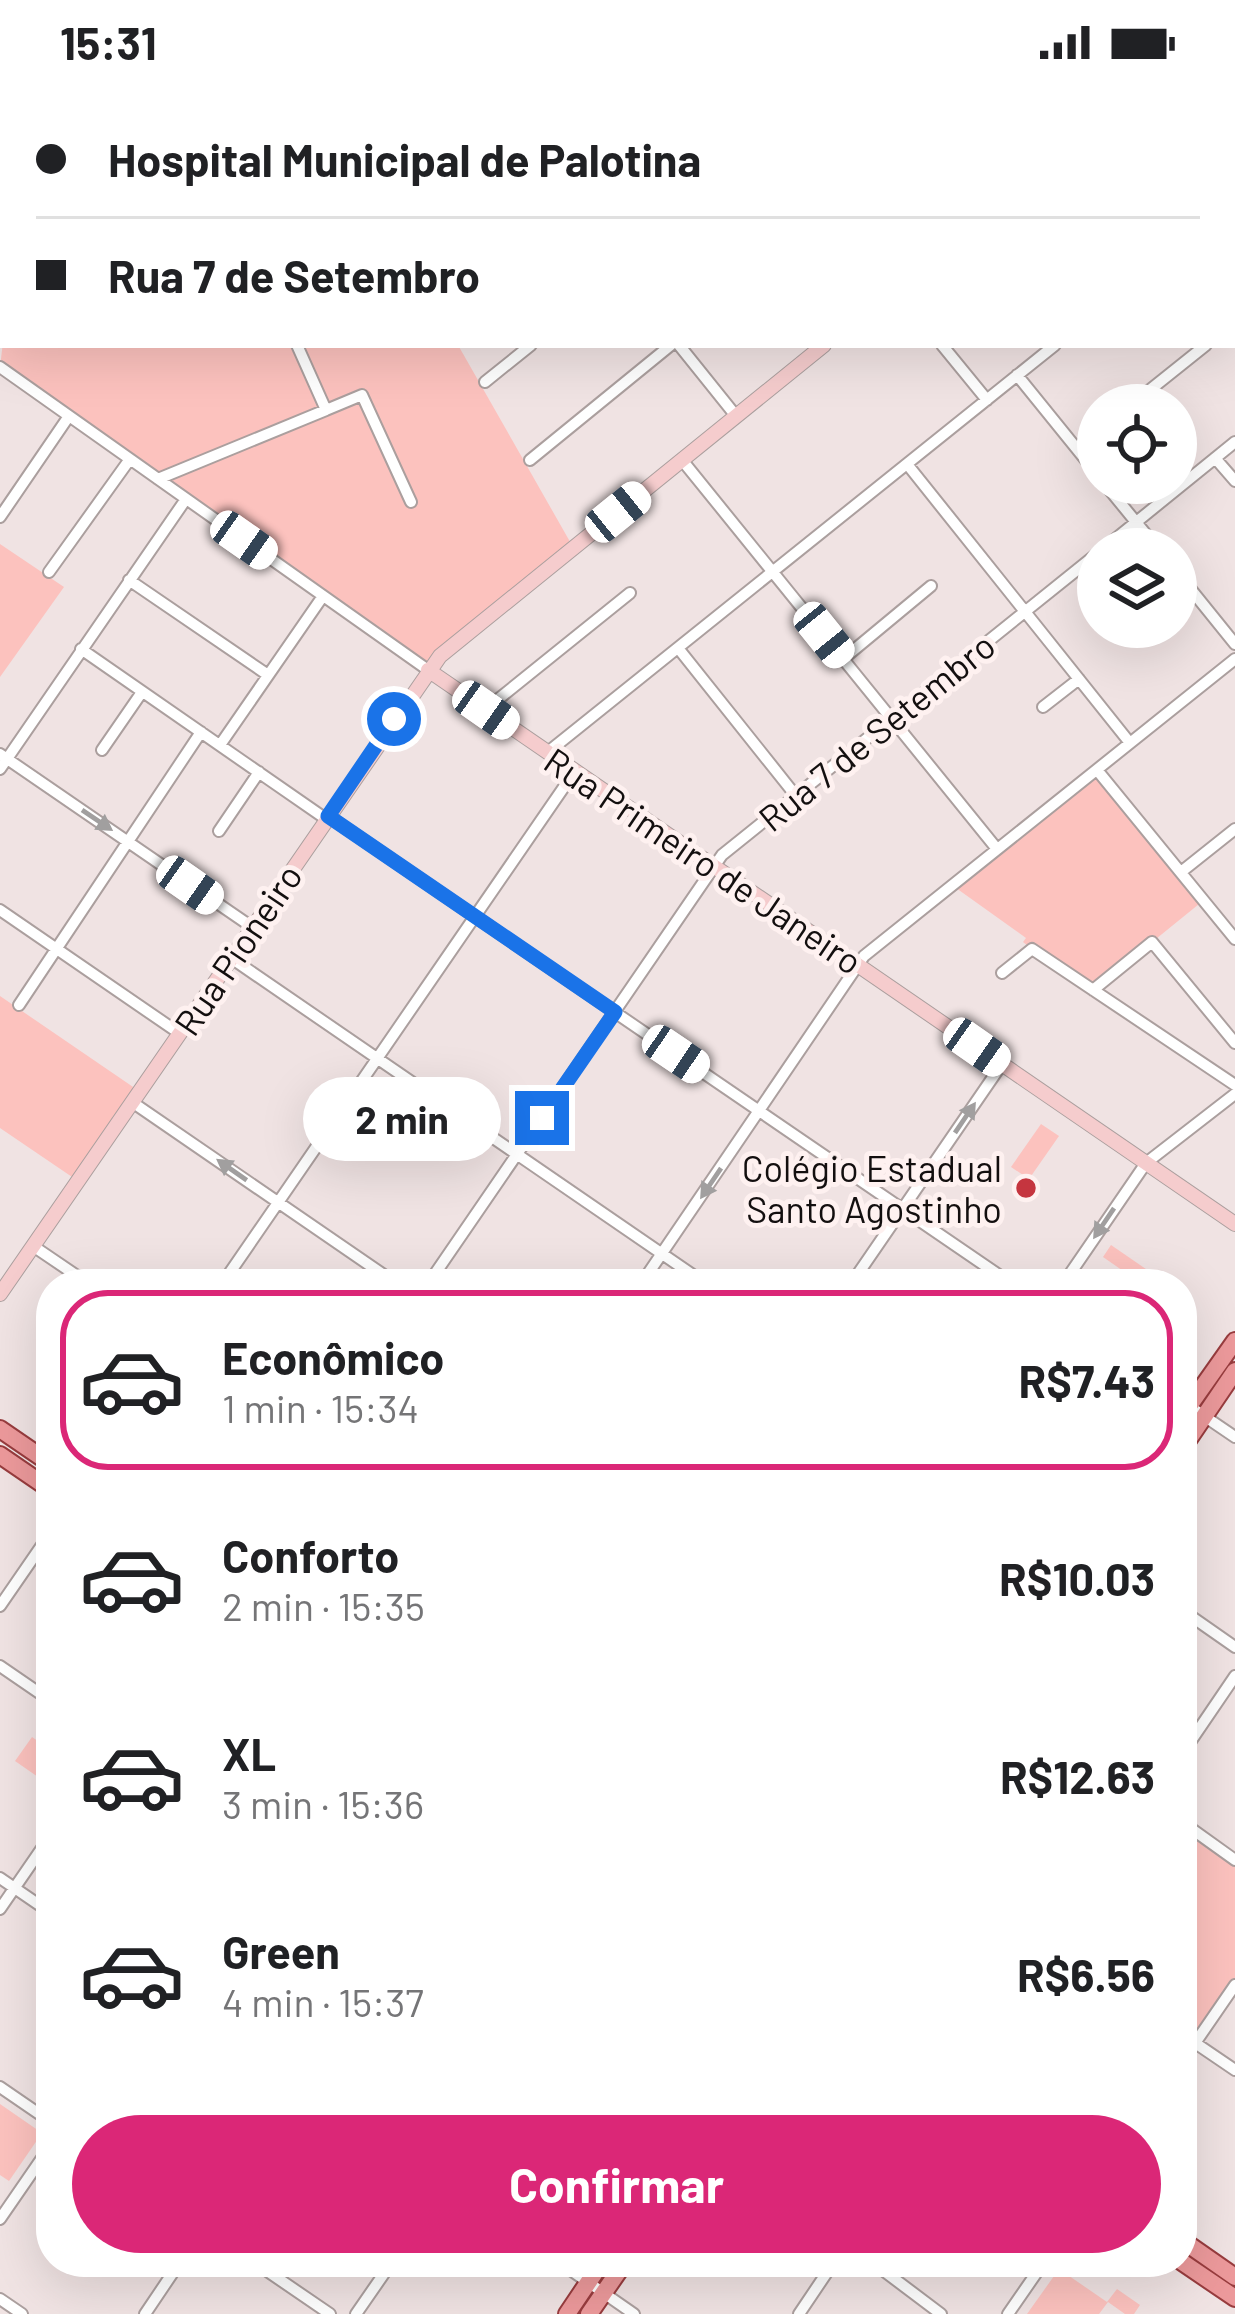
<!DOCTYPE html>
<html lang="pt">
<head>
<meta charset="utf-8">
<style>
  :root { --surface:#fff; --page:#f2f2f2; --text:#202124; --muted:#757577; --line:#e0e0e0; --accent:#db2777 }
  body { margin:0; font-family:Barlow,sans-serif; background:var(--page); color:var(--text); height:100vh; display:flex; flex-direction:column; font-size:45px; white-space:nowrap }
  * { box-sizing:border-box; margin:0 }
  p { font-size:39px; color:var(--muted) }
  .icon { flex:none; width:66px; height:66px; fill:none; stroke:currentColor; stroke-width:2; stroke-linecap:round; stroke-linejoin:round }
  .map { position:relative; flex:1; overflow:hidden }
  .panel { position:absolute; left:36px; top:1185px; width:1161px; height:1008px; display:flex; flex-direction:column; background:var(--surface); border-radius:48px; box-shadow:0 12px 48px #0002 }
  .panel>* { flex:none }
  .banner { position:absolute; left:0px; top:0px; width:1236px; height:264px; box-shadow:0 12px 48px #0002; display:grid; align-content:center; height:264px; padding:0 36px; background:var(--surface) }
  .fabs { position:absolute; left:1077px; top:300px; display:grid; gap:24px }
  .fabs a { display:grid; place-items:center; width:120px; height:120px; border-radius:50%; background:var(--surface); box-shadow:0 12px 48px #0002; font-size:60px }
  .end { position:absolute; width:54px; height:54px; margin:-27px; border:15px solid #1a73e8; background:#fff; box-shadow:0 0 0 6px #fff }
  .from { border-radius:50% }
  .bubble { position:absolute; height:84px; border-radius:42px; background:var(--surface); box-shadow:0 12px 48px #0002; font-size:39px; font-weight:700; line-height:84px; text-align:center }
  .car { position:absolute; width:36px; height:72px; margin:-36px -18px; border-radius:15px; box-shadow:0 0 9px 3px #0007; background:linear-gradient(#fff 24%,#345 0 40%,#fff 0 76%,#345 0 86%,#fff 0) }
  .banner b { display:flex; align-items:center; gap:42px; height:114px; font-size:45px }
  .banner b+b { border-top:3px solid var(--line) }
  .banner i { width:30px; height:30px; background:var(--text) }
  ul { padding:21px 0 0; list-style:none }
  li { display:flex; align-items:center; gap:36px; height:180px; margin:0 24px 18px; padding:0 12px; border:6px solid transparent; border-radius:48px }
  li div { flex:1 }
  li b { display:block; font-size:45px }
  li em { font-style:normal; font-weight:700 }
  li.selected { border-color:var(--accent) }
  li>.icon { width:108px; height:108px; stroke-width:1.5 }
  .primary-button { display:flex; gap:24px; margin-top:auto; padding:24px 36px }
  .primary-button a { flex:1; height:138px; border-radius:72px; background:var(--accent); color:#fff; font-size:48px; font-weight:700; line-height:138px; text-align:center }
  .status { display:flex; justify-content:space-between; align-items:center; height:84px; padding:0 60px; background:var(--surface); direction:ltr }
  .status svg { height:33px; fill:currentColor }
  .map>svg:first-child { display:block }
</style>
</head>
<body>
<div class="status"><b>15:31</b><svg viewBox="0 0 49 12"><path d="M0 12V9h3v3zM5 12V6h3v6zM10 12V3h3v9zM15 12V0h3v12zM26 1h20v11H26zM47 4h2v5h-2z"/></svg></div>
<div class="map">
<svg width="1235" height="2230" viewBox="0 0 1235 2230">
  <rect width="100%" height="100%" fill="#f0e3e3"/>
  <path fill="#fcc2be" d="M311,0H522L524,3H312Z
    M3,258L458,261L573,463L428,586L0,283Z
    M0,460L64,503L0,593Z
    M1097,686L1204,816L1093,906L1032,865L1023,858L1026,854L956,804Z
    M0,912L139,1007L78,1097L0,1044Z
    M1041,1040L1059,1052L1029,1095L1011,1083Z
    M1111,1161L1159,1194L1154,1200H1142L1103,1173Z
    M32,1653L51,1666V1702L15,1677Z
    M1182,1738L1235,1776V1901L1195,1959L1182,1950Z
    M0,2020L42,2049L9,2097L0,2091Z
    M1059,2185L1107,2218L1117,2205L1140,2221L1134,2230H1125L1108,2218L1099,2230H1027Z"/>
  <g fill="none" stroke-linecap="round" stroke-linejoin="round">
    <g stroke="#ab9f9e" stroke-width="14">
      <path id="street" d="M584,0L587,3
        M970,0L972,3
        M1179,0L1182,3
        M543,3L547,0
        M719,3L722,0
        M855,3L859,0
        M996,3L1000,0
        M1233,66L1235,69
        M1233,118L1235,116
        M1233,231L1235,234
        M679,261L736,332
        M942,261L987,316
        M0,283L428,586
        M1017,291L1098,391
        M485,298L531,261
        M1131,321L1206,261
        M326,326L362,311L411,418
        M1076,364L1098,347
        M1215,374L1235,397
        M530,376L671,261
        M682,376L997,765
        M907,380L1130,659
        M158,395L326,326L297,261
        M1104,399L1158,465
        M0,433L69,332
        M1103,465L1235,358
        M1176,487L1235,560
        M49,488L130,375
        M129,496L268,591
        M678,564L796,712
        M81,565L326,735
        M843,575L931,502
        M1043,623L1079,595
        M486,625L630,509
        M220,661L323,512
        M102,666L142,608
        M548,668L1055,261
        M0,670L252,843
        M0,685L186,415
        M1097,686L1235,855
        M328,732L1012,1200
        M219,747L259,688
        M1181,788L1235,745
        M0,826L179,949
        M231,874L706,1200
        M1002,889L1032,865L1235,1001
        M1093,906L1152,858L1235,959
        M19,921L201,648
        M132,1018L397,1200
        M33,1162L89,1200
        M222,1200L575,687
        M428,1200L722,771L1098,469
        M641,1200L864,872L1235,575
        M851,1200L1002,980
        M1063,1200L1146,1079L1235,1010
        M1182,1317L1235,1353
        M0,1522L51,1448
        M1182,1526L1235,1563
        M0,1582L51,1617
        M1182,1670L1235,1592
        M1182,1738L1235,1776
        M0,1794L51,1829
        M0,1825L51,1751
        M1182,1950L1235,1986
        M1182,1978L1235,1901
        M0,2003L51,2038
        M0,2135L51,2061
        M254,2178L330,2230
        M559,2178L634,2230
        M872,2178L941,2230
        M0,2215L22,2230
        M145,2230L180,2178
        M356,2230L392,2178
        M799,2230L834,2178
        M1008,2230L1044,2178"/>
    </g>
    <g stroke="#ab9f9e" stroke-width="16">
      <path id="secondary" d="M1144,3L1148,0
        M428,586L1235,1140
        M0,1210L440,572L824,261"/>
    </g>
    <g stroke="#983c3e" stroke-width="20">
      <path id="primary" d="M1182,1332L1235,1257
        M0,1345L51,1380
        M1182,1365L1235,1287
        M0,1371L51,1406
        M1182,2156L1235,2193
        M1182,2178L1235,2214
        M567,2230L602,2178
        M589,2230L625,2178"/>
    </g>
    <use href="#street" stroke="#fff" stroke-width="10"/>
    <use href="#secondary" stroke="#f5cccd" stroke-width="14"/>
    <use href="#primary" stroke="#ec999b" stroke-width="16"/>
  </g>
  <defs><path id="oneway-solid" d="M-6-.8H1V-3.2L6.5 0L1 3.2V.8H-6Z" transform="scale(3)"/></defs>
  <g fill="#a19f9f">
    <use href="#oneway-solid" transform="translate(97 736) rotate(34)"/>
    <use href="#oneway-solid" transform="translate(965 1034) rotate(-56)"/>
    <use href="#oneway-solid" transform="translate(232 1086) rotate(-145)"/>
    <use href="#oneway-solid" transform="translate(711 1099) rotate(124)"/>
    <use href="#oneway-solid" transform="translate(1104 1139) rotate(124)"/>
  </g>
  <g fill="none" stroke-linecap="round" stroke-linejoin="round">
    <path stroke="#1a73e8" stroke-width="15" d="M394,635L328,732L615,928L542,1034"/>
  </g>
  <circle fill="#c5353f" stroke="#fef1f0" stroke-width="4.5" cx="1026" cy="1104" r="12"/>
  <g text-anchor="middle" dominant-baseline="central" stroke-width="10" stroke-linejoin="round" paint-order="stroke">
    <g font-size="36" fill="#130f0f" stroke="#fef1f0">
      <text transform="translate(876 647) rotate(-39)">Rua 7 de Setembro</text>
      <text transform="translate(704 776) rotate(34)">Rua Primeiro de Janeiro</text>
      <text transform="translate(237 865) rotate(-56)">Rua Pioneiro</text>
    </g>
    <g font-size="36" fill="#130f0f" stroke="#fef1f0" text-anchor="end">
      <text x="1002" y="1083">Colégio Estadual<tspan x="1002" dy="41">Santo Agostinho</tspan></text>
    </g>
  </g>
</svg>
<div class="fabs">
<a><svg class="icon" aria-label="locate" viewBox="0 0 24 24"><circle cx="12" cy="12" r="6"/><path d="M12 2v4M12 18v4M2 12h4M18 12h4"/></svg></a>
<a><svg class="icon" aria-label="layers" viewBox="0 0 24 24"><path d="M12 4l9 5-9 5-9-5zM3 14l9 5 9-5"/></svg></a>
</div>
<i class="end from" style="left:394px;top:635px"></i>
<i class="end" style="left:542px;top:1034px"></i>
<div class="bubble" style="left:303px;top:993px;width:198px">2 min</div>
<i class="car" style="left:618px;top:428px;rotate:51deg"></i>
<i class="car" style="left:244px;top:456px;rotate:125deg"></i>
<i class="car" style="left:824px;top:551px;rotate:141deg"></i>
<i class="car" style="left:486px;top:626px;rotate:125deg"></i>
<i class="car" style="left:190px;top:801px;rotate:125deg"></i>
<i class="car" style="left:977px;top:963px;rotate:125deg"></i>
<i class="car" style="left:676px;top:970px;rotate:124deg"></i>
<div class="banner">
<b><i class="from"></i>Hospital Municipal de Palotina</b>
<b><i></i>Rua 7 de Setembro</b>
</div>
<section class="panel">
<ul>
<li class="selected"><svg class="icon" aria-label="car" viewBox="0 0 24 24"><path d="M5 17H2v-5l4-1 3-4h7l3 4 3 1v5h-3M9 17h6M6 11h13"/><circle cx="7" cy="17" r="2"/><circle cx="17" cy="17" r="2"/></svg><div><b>Econômico</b><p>1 min · 15:34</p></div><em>R$7.43</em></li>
<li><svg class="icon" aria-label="car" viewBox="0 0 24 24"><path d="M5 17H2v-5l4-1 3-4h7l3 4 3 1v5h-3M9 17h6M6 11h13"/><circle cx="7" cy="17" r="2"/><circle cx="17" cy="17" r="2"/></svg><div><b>Conforto</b><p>2 min · 15:35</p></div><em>R$10.03</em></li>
<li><svg class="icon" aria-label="car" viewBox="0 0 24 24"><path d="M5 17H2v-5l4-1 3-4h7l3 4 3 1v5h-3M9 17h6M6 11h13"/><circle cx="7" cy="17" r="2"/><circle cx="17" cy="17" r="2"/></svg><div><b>XL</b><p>3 min · 15:36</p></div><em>R$12.63</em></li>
<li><svg class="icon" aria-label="car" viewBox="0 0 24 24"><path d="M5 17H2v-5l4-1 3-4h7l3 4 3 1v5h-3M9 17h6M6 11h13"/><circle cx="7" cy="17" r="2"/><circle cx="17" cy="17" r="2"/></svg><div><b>Green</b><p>4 min · 15:37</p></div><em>R$6.56</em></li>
</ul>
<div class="primary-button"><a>Confirmar</a></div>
</section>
</div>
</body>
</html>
